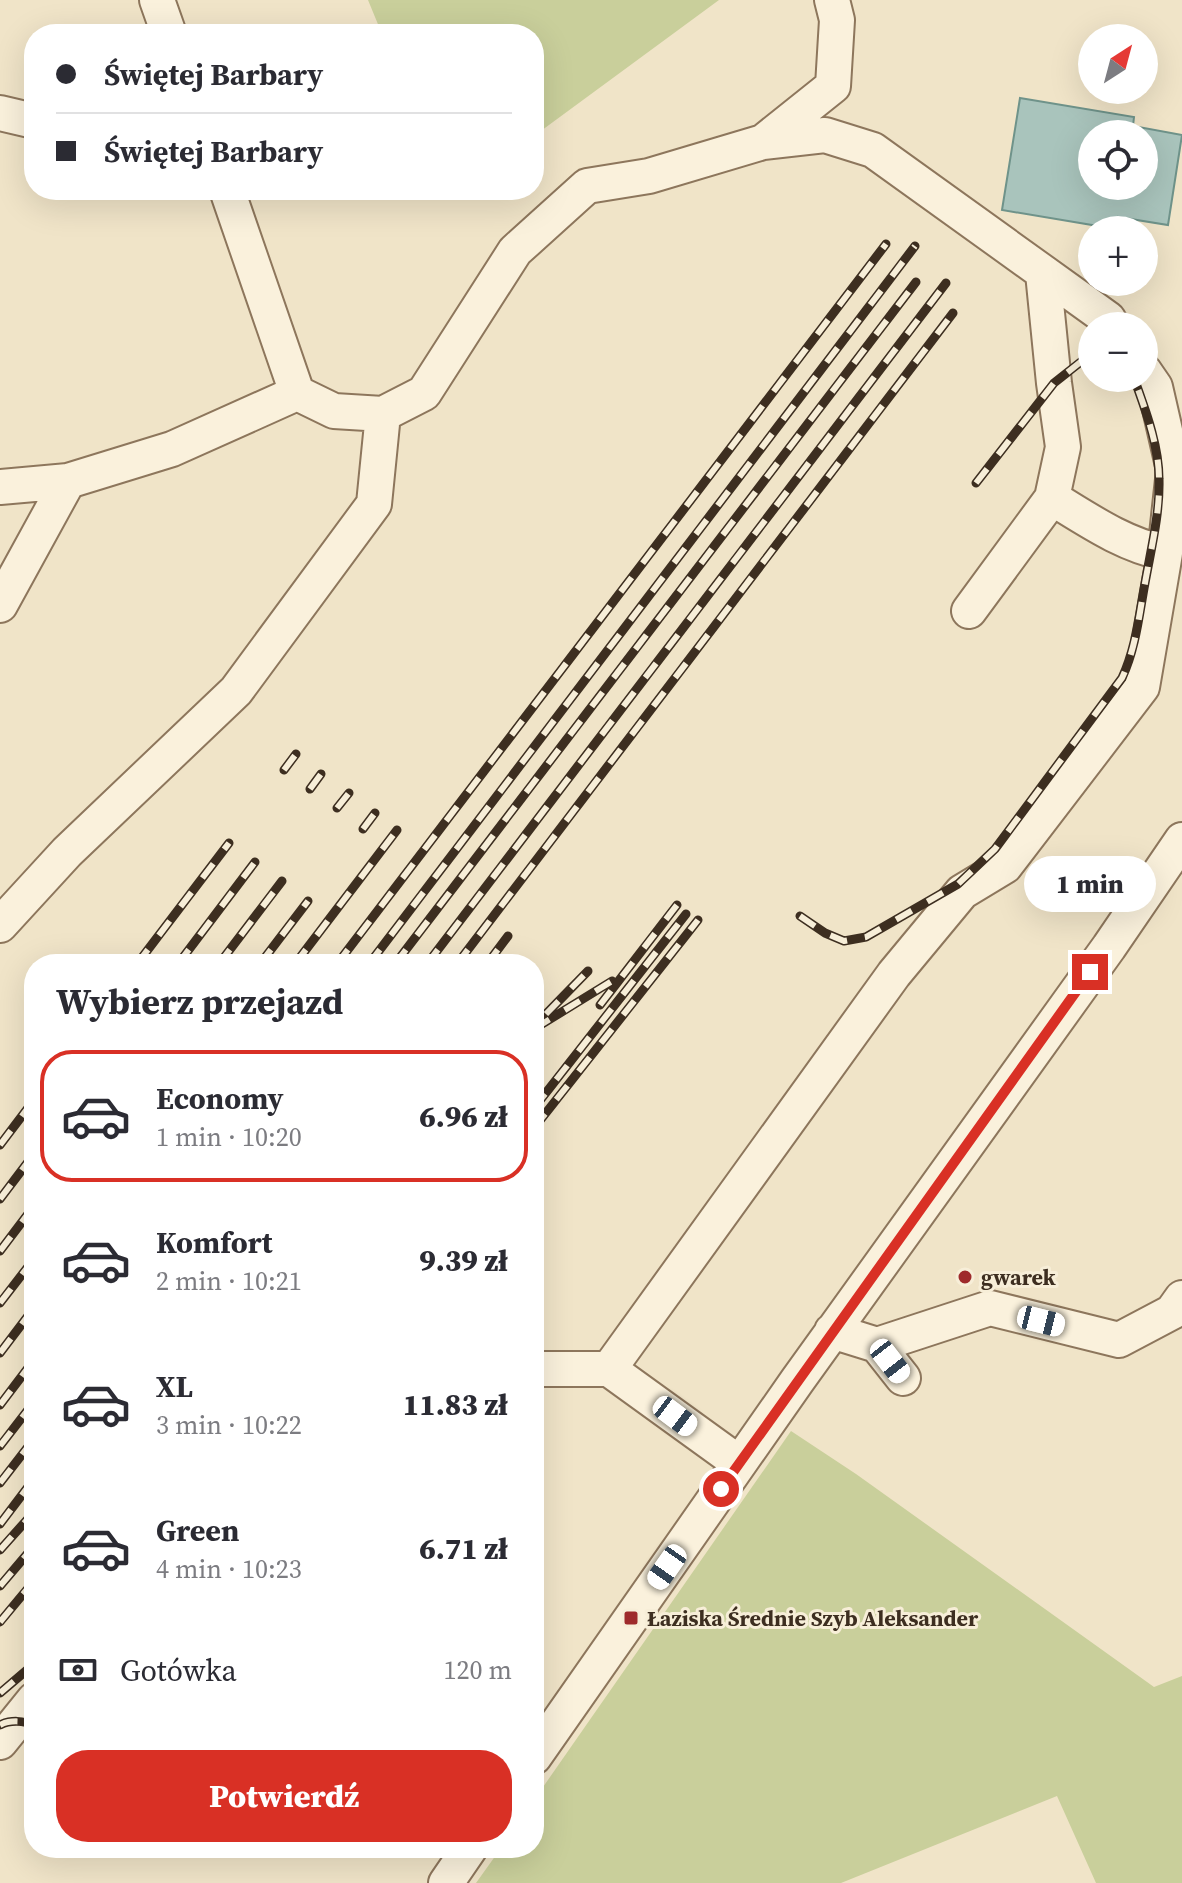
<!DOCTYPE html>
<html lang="pl">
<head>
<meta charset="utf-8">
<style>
  :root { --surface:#fff; --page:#f2f2f3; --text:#2b2b33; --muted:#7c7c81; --line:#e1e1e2; --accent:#d93025 }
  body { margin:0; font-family:"Source Serif 4",serif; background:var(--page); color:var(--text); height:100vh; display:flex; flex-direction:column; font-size:30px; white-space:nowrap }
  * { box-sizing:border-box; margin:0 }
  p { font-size:26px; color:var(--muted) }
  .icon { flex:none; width:44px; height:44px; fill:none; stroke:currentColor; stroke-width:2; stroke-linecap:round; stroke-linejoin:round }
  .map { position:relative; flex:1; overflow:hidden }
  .drawer { position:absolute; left:24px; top:954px; width:520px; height:904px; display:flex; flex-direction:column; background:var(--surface); border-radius:32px; box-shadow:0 8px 32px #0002 }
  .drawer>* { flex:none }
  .banner { position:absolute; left:24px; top:24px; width:520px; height:176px; border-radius:32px; box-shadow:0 8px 32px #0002; display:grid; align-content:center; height:176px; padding:0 32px; background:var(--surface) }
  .needle { width:52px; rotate:36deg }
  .fabs { position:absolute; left:1078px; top:24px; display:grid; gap:16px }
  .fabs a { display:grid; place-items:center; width:80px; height:80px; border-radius:50%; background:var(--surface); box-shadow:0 8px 32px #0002; font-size:40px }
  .end { position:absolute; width:36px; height:36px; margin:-18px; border:10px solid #d93025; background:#fff; box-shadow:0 0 0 4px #fff }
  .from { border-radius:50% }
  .bubble { position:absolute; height:56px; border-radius:28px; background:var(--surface); box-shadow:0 8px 32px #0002; font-size:26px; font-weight:800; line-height:56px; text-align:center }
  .car { position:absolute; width:24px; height:48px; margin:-24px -12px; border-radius:10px; box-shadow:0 0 6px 2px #0007; background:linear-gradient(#fff 24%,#345 0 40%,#fff 0 76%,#345 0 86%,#fff 0) }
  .banner b { display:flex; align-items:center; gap:28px; height:76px; font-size:30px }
  .banner b+b { border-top:2px solid var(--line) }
  .banner i { width:20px; height:20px; background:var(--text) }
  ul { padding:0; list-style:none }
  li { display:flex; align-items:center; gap:24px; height:132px; margin:0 16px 12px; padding:0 16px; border:4px solid transparent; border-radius:32px }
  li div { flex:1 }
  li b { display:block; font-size:30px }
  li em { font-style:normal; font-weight:800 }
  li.on { border-color:var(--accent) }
  li>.icon { width:72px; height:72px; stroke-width:1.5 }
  h2 { padding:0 32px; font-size:36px; line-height:96px }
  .pay { display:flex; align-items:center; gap:20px; height:88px; padding:0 32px; font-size:30px }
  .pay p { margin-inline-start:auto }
  .action { display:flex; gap:16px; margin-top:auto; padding:16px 32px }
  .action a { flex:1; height:92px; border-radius:32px; background:var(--accent); color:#fff; font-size:32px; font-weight:800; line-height:92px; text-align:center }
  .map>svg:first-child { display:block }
</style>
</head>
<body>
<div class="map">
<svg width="1182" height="1883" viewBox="0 0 1182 1883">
  <rect width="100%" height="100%" fill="#f0e4c8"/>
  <path fill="#c9cf9b" d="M368,0H719L534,136V34H382Z
    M791,1431L856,1474L1154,1687L1182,1676V1883H1096L1057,1796L841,1883H476L501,1848H534V1800Z"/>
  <path fill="#a9c4bc" stroke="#6f938a" stroke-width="2" fill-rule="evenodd" d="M1020,98L1134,117L1133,126L1182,135L1168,225L1118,217L1116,229L1002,210ZM1144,134V186H1092V134Z"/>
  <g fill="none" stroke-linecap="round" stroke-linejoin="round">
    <g stroke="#8d765c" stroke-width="38">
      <path id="minor" d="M157,0L169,34
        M0,113L34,121
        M763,142L825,135L873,150L1108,319L1112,326
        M227,190L297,393L334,411L383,414L424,393L515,251L587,186L649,176L763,142L833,86L837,20L832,0
        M1043,273L1054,383L1063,447L1052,498
        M0,487L68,481L172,449L297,393
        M0,605L68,481
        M969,611L1052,498C1088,520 1124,545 1165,553
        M0,925L67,852L236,691L374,504L383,414
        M832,1331L877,1345L990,1308L1119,1340L1172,1312L1182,1298
        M877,1345L903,1378
        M534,1369H609
        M739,1463L609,1369L894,974L962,892L1005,866L1142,687L1165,553L1174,470L1155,387L1144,371
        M0,1742L34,1700
        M534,1757L797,1381L1109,947L1182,840
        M446,1883L470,1848"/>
    </g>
    <use href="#minor" stroke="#faf1dc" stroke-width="34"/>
    <g stroke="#3d2e20" stroke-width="9">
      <path id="rail" d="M976,483L1054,383L1092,353
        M284,770L296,754
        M310,789L321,774
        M337,808L349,793
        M363,829L375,813
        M800,916L825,933L844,941L866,937L958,884L995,849L1122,678C1136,648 1139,615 1145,583C1151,549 1160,514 1159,479C1159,445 1145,409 1134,378
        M137,964L229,843
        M178,964L255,862
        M219,964L282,881
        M260,964L308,901
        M295,964L397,830
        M337,964L886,244
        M369,964L915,246
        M395,964L916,282
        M427,964L946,283
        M457,964L953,313
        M487,964L508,936
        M600,1005L677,905
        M546,1014L588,971
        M534,1029L612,981
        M534,1108L686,914
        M534,1128L698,920
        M0,1145L34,1100
        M0,1199L34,1154
        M0,1251L34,1206
        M0,1303L34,1259
        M0,1353L34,1308
        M0,1405L34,1360
        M0,1446L34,1402
        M0,1483L34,1439
        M0,1524L34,1479
        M0,1550L34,1512
        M0,1586L34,1546
        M0,1622L34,1581
        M0,1693L34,1664
        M0,1725C10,1720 24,1720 34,1726"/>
    </g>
    <use href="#rail" stroke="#f7eed8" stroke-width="6" stroke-dasharray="18" stroke-linecap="butt"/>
  </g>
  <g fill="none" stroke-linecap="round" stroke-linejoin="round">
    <path stroke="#d93025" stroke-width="10" d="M721,1489L1090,972"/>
  </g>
  <g fill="#9e2a2b" stroke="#f7eed8" stroke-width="3">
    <circle cx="965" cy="1277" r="8"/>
    <rect x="623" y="1610" width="16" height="16" rx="4"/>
  </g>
  <g text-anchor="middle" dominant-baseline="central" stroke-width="6" stroke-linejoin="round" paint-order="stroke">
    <g font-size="22" font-weight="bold" fill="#3d2e20" stroke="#f7eed8" text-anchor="start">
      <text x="981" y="1277">gwarek</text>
      <text x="647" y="1618">Łaziska Średnie Szyb Aleksander</text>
    </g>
  </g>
</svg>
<div class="fabs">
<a><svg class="needle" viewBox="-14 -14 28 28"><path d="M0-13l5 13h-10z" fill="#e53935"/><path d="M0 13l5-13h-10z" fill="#7c7c81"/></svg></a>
<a><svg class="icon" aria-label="locate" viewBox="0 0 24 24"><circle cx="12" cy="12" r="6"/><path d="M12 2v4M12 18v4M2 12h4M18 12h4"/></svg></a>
<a>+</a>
<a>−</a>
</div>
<i class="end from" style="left:721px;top:1489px"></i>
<i class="end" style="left:1090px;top:972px"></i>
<div class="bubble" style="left:1024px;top:856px;width:132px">1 min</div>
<i class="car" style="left:1041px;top:1321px;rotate:104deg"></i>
<i class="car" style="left:890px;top:1361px;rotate:142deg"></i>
<i class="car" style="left:675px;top:1416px;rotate:127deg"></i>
<i class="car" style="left:667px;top:1567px;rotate:215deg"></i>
<div class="banner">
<b><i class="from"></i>Świętej Barbary</b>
<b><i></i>Świętej Barbary</b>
</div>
<section class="drawer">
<h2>Wybierz przejazd</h2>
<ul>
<li class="on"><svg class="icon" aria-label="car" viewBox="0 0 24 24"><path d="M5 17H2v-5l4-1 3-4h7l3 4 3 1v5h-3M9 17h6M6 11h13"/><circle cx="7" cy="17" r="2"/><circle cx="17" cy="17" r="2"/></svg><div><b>Economy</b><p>1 min · 10:20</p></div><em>6.96 zł</em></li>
<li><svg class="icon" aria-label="car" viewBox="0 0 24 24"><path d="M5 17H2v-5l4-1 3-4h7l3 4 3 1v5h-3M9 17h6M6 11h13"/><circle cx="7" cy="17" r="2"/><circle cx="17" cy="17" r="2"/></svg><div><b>Komfort</b><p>2 min · 10:21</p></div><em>9.39 zł</em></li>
<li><svg class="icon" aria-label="car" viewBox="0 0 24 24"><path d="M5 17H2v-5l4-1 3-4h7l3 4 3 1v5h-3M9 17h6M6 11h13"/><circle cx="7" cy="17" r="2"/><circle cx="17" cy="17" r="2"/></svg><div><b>XL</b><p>3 min · 10:22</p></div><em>11.83 zł</em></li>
<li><svg class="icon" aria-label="car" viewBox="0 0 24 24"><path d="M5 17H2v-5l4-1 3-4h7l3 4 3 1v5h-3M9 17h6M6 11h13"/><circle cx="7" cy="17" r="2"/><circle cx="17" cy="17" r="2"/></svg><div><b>Green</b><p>4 min · 10:23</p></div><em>6.71 zł</em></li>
</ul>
<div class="pay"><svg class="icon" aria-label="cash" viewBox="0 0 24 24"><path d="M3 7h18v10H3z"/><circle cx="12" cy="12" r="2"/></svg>Gotówka<p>120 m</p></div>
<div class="action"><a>Potwierdź</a></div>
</section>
</div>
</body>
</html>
